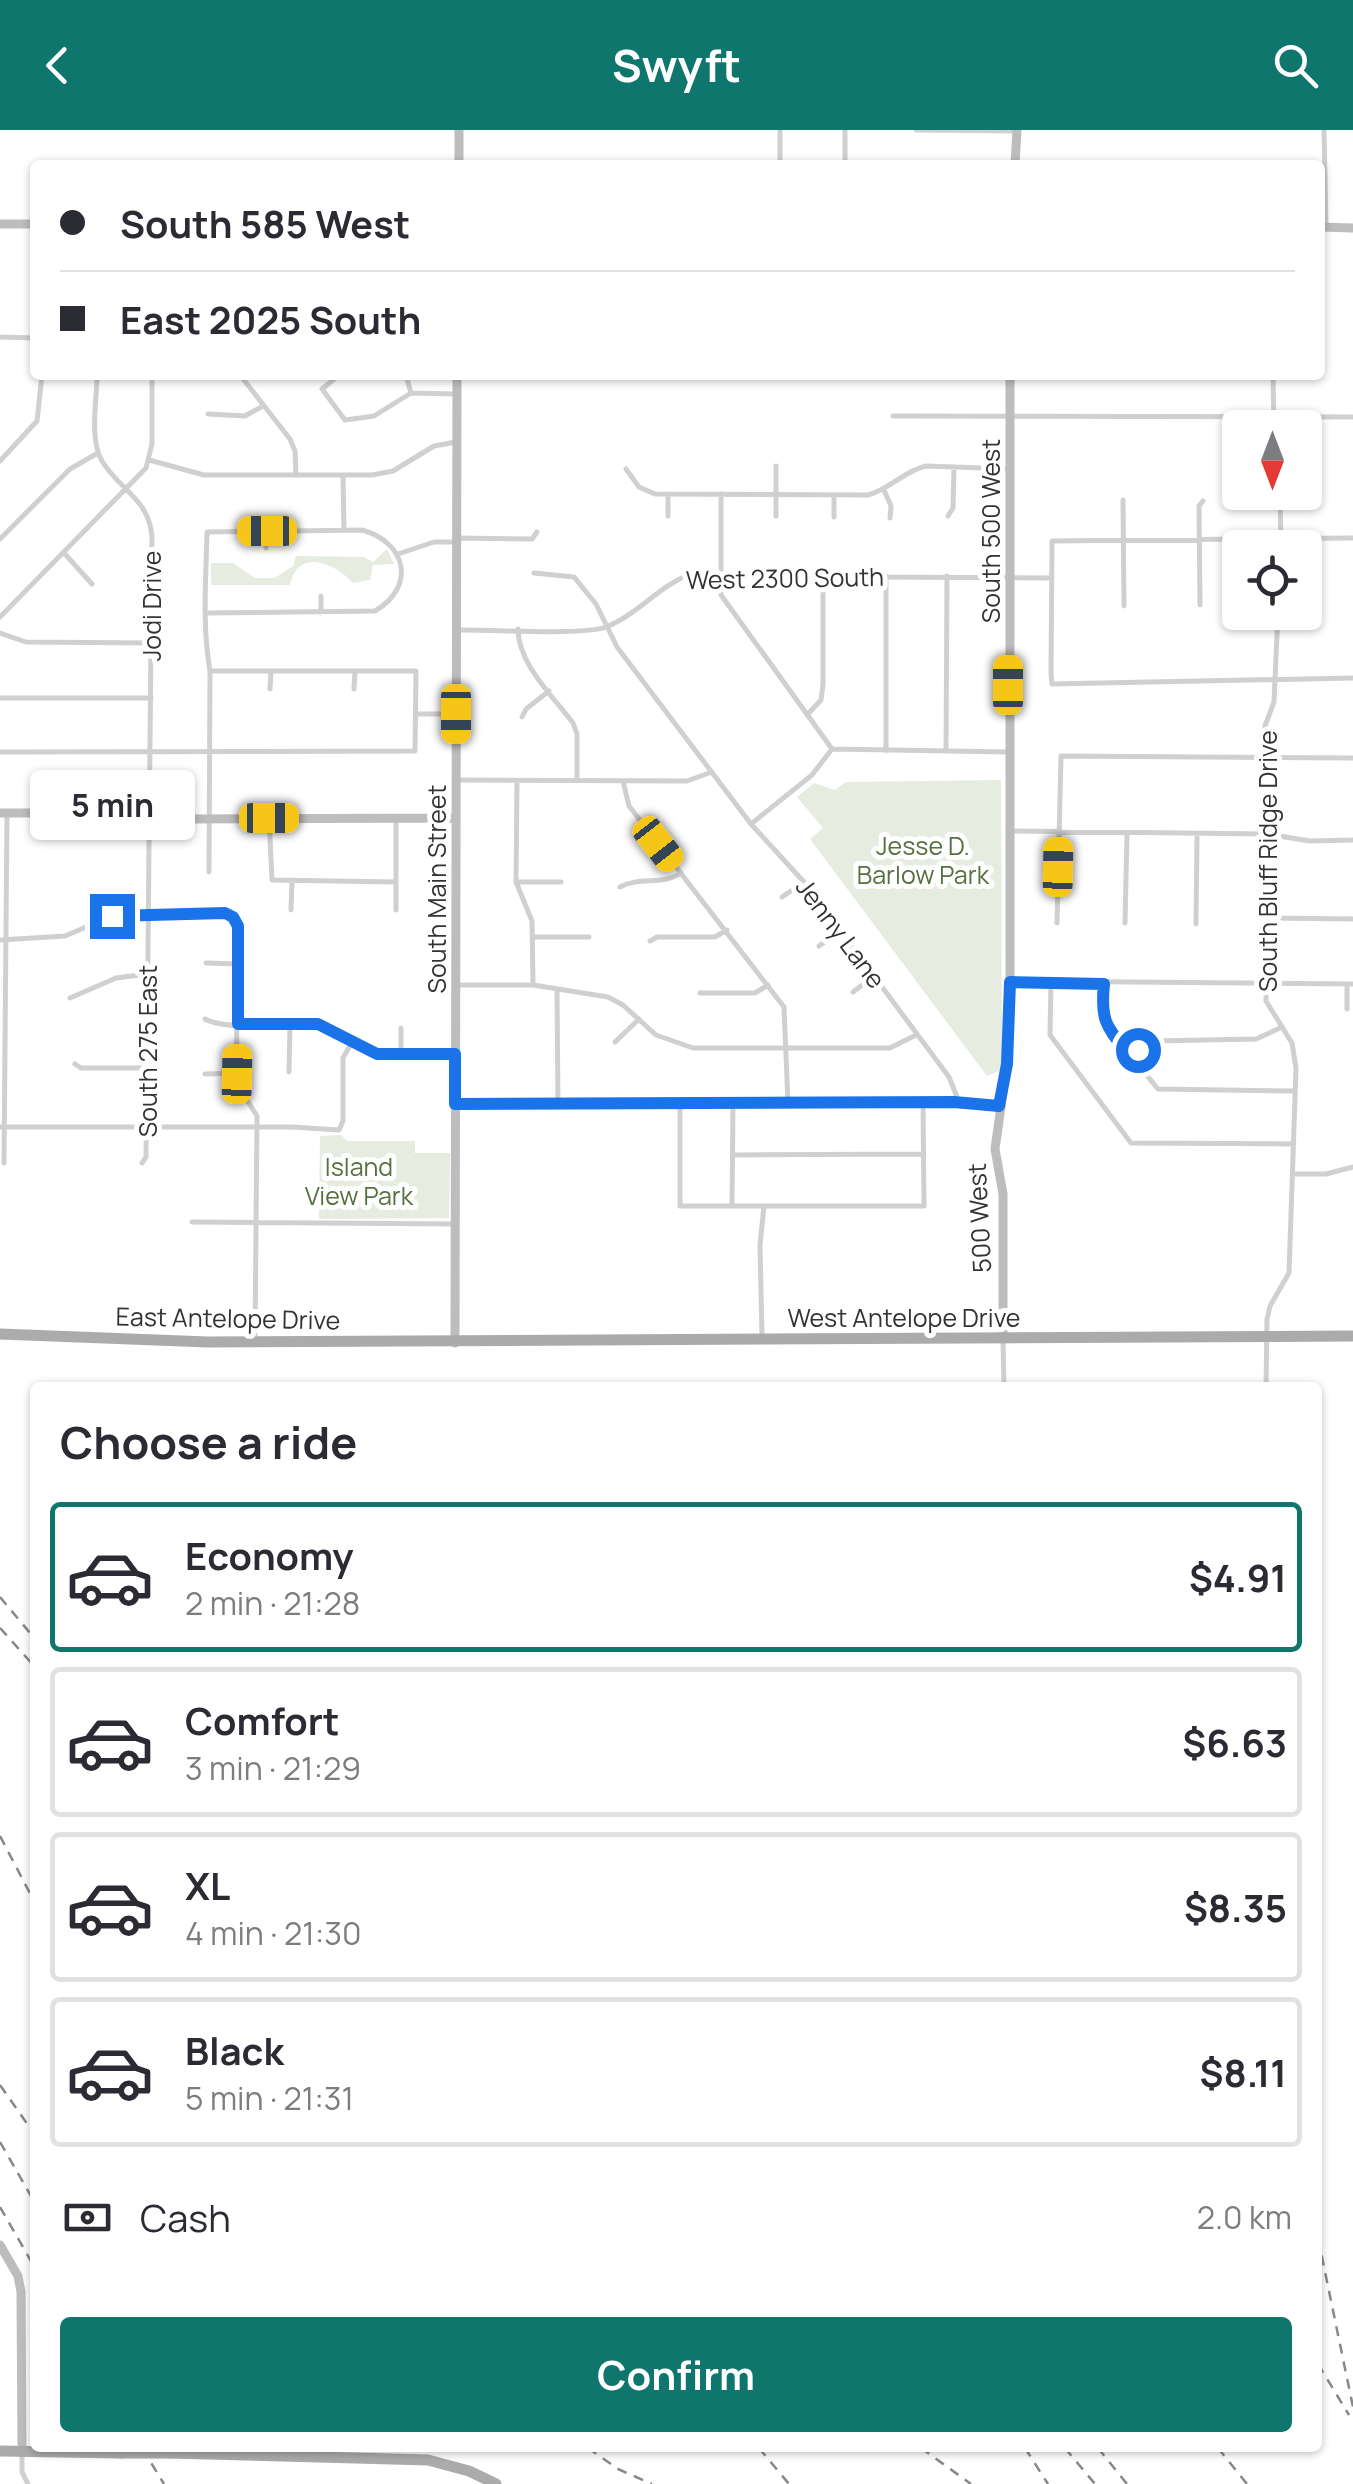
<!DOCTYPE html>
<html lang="en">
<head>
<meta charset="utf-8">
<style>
  :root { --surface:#fff; --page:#f7f7f7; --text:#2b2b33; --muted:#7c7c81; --line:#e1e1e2; --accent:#0f766e }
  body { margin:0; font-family:Manrope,sans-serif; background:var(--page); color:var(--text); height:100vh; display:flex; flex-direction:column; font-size:38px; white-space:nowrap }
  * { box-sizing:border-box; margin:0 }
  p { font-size:32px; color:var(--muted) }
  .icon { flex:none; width:55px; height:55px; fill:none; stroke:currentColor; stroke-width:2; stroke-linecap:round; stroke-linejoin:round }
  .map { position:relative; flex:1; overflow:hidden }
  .details { position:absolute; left:30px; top:1252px; width:1292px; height:1070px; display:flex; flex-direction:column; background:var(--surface); border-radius:10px; box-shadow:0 2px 8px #0004 }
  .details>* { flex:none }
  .guide { position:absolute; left:30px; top:30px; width:1295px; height:220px; border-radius:10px; box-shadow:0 2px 8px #0004; display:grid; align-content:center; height:220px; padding:0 30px; background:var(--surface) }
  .needle { width:65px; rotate:180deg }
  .tools { position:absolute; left:1222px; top:280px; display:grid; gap:20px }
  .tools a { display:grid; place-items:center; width:100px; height:100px; border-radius:10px; background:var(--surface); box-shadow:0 2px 8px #0004; font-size:50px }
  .end { position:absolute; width:45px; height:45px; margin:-22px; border:12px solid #1a73e8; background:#fff; box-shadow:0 0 0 5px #fff }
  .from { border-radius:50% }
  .bubble { position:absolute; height:70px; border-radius:10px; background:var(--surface); box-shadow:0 2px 8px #0004; font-size:32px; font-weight:700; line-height:70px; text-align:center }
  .car { position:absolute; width:30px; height:60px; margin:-30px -15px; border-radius:12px; box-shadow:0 0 8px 2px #0007; background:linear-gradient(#f5c518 24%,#345 0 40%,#f5c518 0 76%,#345 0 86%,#f5c518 0) }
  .guide b { display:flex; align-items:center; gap:35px; height:95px; font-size:38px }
  .guide b+b { border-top:2px solid var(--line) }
  .guide i { width:25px; height:25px; background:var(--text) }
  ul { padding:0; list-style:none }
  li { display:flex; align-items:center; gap:30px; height:150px; margin:0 20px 15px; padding:0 10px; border:5px solid var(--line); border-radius:10px }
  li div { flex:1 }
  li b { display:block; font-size:38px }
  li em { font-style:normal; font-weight:700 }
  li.selected { border-color:var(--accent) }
  li>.icon { width:90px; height:90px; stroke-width:1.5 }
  h2 { padding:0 30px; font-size:45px; line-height:120px }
  .pay { display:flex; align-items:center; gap:25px; height:110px; padding:0 30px; font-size:38px }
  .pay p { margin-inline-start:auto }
  .action { display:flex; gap:20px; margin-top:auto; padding:20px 30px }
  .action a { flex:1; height:115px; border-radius:10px; background:var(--accent); color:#fff; font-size:40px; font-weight:700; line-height:115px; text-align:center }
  header { display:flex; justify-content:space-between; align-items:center; height:130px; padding:0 30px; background:var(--accent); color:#fff; font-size:45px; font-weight:700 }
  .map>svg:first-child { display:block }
</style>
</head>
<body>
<header><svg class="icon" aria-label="back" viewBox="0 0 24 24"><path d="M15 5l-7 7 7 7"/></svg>Swyft<svg class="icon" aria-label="search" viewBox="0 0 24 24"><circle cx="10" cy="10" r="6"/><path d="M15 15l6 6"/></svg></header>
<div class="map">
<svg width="1353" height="2354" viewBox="0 0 1353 2354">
  <rect width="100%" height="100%" fill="#fff"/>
  <path fill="#e6ecdf" d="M387,419L394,434L373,435L370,450L353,453C335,433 298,417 290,455H211V433H233L255,448H275L293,436L296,426L364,427L373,432Z
    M1001,650L1002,940L987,946L810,709L823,698L797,667L814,653L835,660L846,652Z
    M341,1005L348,1011H415V1023H450L449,1088L319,1089L320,1006Z"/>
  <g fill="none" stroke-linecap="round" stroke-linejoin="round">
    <path stroke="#d0d0d0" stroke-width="5" d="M916,0L1017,1
      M1324,0L1326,97
      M780,35V0
      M845,35V0
      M0,207L35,208
      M97,245C97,269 89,309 102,331C119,360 149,368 152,407L146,1027L142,1033
      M240,245L290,309L295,321L296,345
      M339,245L322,259L345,290L374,286L411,263L457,264
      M406,245L411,263
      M1273,245L1274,298
      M208,284L245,286L263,276
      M893,286L1353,287
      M149,330L204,345H372L393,341L434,316L456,312
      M0,331L37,291L42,245
      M776,336V386
      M626,339L639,357L655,364L868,365C890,359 904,341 926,336L1010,339
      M343,345L344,400
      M884,360L891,376L890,388
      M1280,362L1281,418
      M668,364V386
      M721,364V465L832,619
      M1123,370L1124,476
      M948,386L953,378L954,337
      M834,387V365
      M456,408L532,409L537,402
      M1353,408L1052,411L1051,543L1052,554L1353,548
      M0,409L70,339L98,323
      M266,418L267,401
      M64,423L92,454
      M398,424L434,412H456
      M534,443L574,447L596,474L617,517L751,694L804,752L949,947L959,972
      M321,466V483
      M1200,475L1199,376L1203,371
      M206,483L375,481C417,456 406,412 362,400L207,402C206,448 202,495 210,541L209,742
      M0,487L146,338L152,314V245
      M518,499C518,534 553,566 573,593L577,604V651
      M456,500C489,499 581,506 606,497C637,485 657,458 686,446L1052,448
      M0,503L26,512L150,513
      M270,559L271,541
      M354,559L355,541
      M0,568H151
      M416,584H456
      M807,585L821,570L823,554V446
      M522,587L526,579L549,561
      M832,619L1008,622
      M886,621V446
      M946,621L947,446
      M0,622L415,621L416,541H210
      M457,650L687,651L712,642
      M517,651L516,752L532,791L533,854
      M623,651L629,676L784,877L788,973
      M269,688L272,750L396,752
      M396,688V780
      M751,694L812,645L832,619
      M1012,701L1266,704L1310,711L1353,710
      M516,752H561
      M620,757C640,746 662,756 681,743
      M782,767L804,752
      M291,780L292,751
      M1266,788L1353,789
      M1057,793L1061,626L1353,628
      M1125,793L1127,704
      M1196,794L1197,705
      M533,807H589
      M0,810L65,806L112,786L130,783H225L236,790L237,954L257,986L255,1209
      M650,811L657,807H715L727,800
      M819,816L840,801
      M206,833L238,834
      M1010,851L1353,854
      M1051,852L1050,905L1131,1013L1294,1014
      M1103,853L1104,893L1158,959L1294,961
      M455,855H533L608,867L623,875L656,905L693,918H890L916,905
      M557,859L558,974
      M853,862L874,846
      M700,863H755L768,855
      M70,868L116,848L147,844
      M1347,879V854
      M205,889C226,901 291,894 318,894C337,899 349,915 367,921C392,930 429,924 455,924
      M401,898V924
      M615,912L639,889
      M1130,926L1153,911L1256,909L1280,898
      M75,934L81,938H147
      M289,942L290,894
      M205,944L237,943
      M680,973V1076H924L923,972
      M457,975L953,972L999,976
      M0,997H292L339,1000L343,991V928L352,912
      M733,1025L922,1024
      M4,1033L7,683
      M1294,1044H1326L1353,1037
      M732,1075L733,973
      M192,1092L455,1094
      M762,1207L760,1115L764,1076
      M1003,1211L1004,1258
      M1266,1258L1267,1189L1270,1176L1289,1143L1296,938L1292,913L1266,871L1265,596L1274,572L1278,482
      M22,2322V2342L28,2354"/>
    <path stroke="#bdbdbd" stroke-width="9" d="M459,35V0
      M1015,35L1017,0
      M0,94H35
      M1320,97L1353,98
      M0,683H105L168,689L456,688
      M1003,1209V1064L995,1019L1007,934L1010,851V245
      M455,1213L457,245
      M0,2115L18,2146L21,2162L22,2322"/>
    <path stroke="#ababab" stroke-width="11" d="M0,1204L208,1212L1353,1206
      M0,2321L121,2323
      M170,2323L428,2330L469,2341L496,2354"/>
    <path stroke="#888" stroke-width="2.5" stroke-dasharray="10 8" stroke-linecap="butt" d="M0,1467L35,1509
      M0,1498L35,1537
      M0,1706L35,1773
      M0,1955L35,2005
      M0,2012L35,2073
      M0,2077L35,2138
      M1318,2108L1353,2277
      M1318,2234L1349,2285
      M142,2318L164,2354
      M588,2318L618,2339L652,2354
      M759,2318L789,2354
      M921,2318L971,2354
      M1025,2318L1048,2354
      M1065,2318L1095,2354
      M1098,2318L1127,2354
      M1218,2318L1247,2354"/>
    <path stroke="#ababab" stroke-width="11" d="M121,2323H170"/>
  </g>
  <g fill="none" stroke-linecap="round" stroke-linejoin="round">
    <path stroke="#1a73e8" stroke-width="12" d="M112,786L225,783L233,787L238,796V894H318L377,924H455V974L954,972L999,976L1007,934L1010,852L1104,854C1100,892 1107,897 1130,926L1138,920"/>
  </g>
  <g text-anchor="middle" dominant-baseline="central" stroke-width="10" stroke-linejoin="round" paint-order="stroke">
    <g font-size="25" fill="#333" stroke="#fff">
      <text transform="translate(990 401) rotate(-90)">South 500 West</text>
      <text transform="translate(785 448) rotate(-1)">West 2300 South</text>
      <text transform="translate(151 476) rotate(-90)">Jodi Drive</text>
      <text transform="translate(1267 731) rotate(-90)">South Bluff Ridge Drive</text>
      <text transform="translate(436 759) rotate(-90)">South Main Street</text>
      <text transform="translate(841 803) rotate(53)">Jenny Lane</text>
      <text transform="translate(147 921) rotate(-90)">South 275 East</text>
      <text transform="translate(979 1088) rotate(-93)">500 West</text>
      <text x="904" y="1187">West Antelope Drive</text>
      <text transform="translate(228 1188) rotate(1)">East Antelope Drive</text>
    </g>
    <g font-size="25" fill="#56703f" stroke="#fff">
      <text x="923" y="715">Jesse D.<tspan x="923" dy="29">Barlow Park</tspan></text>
      <text x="359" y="1036">Island<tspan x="359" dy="29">View Park</tspan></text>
    </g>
  </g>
</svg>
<div class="tools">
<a><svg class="needle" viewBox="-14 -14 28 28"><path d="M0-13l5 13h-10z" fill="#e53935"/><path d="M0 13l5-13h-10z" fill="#7c7c81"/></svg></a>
<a><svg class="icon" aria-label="locate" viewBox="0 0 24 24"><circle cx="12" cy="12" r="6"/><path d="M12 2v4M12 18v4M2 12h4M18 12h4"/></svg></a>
</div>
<i class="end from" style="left:1138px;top:920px"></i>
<i class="end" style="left:112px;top:786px"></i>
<div class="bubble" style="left:30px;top:640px;width:165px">5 min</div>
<i class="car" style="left:267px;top:401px;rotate:270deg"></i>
<i class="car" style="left:1008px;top:555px;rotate:0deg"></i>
<i class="car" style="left:456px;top:584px;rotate:180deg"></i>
<i class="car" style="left:269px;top:688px;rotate:90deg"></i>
<i class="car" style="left:658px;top:714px;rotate:142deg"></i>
<i class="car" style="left:1058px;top:737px;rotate:1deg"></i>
<i class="car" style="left:237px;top:944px;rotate:1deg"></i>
<div class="guide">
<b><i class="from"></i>South 585 West</b>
<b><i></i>East 2025 South</b>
</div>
<section class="details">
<h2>Choose a ride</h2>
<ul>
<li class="selected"><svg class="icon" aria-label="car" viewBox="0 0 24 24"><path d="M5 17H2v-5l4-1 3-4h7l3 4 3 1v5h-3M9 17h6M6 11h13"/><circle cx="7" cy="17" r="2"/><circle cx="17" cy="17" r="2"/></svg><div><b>Economy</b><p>2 min · 21:28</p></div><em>$4.91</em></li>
<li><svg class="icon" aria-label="car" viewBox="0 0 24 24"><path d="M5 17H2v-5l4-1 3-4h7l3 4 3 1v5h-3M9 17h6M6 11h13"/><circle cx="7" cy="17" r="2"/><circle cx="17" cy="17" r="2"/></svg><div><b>Comfort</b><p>3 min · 21:29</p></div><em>$6.63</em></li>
<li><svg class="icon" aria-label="car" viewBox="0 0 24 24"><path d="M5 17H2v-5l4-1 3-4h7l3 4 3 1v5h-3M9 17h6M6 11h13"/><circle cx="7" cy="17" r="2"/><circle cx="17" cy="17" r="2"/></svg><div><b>XL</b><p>4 min · 21:30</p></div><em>$8.35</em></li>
<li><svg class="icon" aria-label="car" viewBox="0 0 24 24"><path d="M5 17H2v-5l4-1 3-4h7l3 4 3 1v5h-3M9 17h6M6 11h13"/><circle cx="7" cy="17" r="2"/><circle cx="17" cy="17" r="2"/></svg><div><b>Black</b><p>5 min · 21:31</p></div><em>$8.11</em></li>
</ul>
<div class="pay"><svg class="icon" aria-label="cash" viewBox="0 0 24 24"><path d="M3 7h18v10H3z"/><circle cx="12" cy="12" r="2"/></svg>Cash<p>2.0 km</p></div>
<div class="action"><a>Confirm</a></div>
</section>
</div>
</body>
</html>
